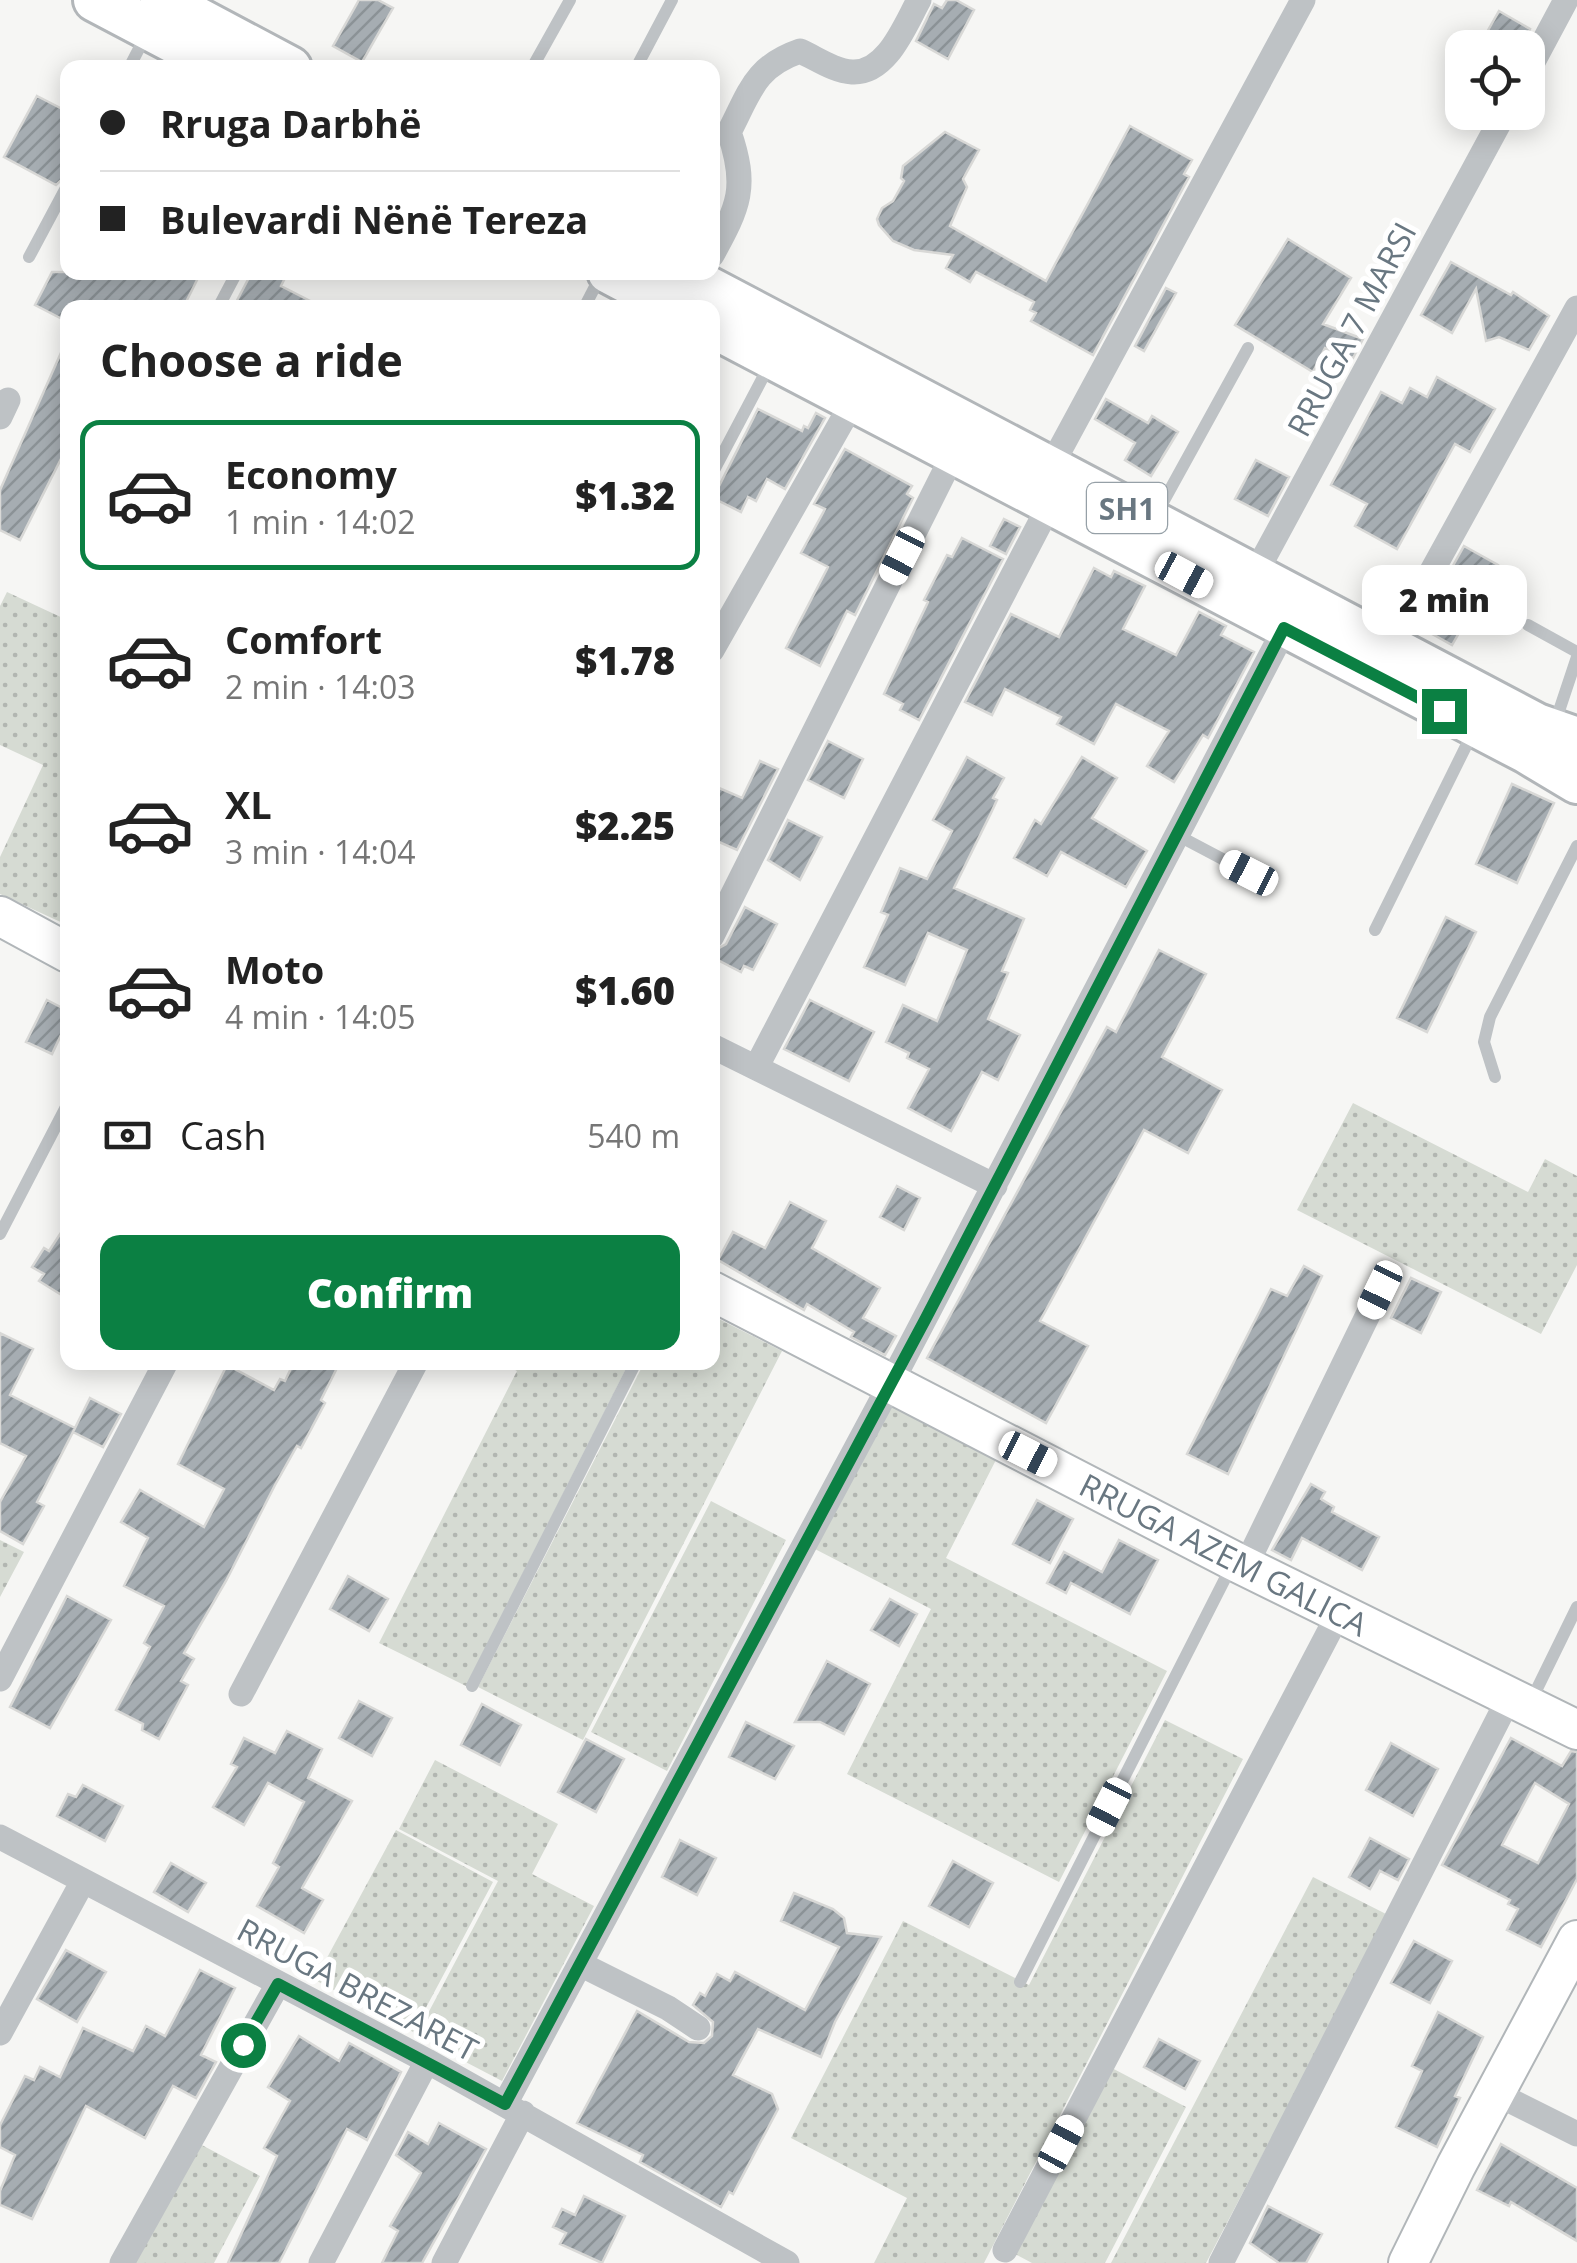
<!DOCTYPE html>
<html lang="en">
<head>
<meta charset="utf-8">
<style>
  :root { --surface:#fff; --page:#f2f2f2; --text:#222; --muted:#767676; --line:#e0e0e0; --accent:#0b8043 }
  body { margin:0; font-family:"Open Sans",sans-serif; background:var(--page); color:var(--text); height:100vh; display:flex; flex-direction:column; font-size:38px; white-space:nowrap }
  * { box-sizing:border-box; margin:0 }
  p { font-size:32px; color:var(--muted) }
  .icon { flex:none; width:55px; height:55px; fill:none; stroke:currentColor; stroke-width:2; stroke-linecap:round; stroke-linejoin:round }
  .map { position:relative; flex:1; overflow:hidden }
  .details { position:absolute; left:60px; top:300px; width:660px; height:1070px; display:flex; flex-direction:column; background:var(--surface); border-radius:20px; box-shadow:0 5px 25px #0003 }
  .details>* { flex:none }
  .guide { position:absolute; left:60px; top:60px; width:660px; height:220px; border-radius:20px; box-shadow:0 5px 25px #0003; display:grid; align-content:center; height:220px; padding:0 40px; background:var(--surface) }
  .buttons { position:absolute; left:1445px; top:30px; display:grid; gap:20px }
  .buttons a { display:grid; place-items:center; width:100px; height:100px; border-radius:20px; background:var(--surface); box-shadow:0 5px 25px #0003; font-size:50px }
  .end { position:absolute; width:45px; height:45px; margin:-22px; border:12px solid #0b8043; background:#fff; box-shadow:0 0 0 5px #fff }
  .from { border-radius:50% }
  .bubble { position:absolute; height:70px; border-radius:20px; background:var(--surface); box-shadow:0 5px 25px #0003; font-size:32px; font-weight:800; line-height:70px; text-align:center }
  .car { position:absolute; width:30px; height:60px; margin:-30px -15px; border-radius:12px; box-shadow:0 0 8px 2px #0007; background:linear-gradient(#fff 24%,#345 0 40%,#fff 0 76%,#345 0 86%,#fff 0) }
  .guide b { display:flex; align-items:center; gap:35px; height:95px; font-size:38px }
  .guide b+b { border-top:2px solid var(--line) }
  .guide i { width:25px; height:25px; background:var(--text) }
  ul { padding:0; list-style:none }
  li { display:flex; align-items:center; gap:30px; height:150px; margin:0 20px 15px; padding:0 20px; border:5px solid transparent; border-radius:20px }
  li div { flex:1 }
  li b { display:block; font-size:38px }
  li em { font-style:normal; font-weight:800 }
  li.selected { border-color:var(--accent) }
  li>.icon { width:90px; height:90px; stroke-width:1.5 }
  h2 { padding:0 40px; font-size:45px; line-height:120px }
  .pay { display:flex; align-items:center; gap:25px; height:110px; padding:0 40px; font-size:38px }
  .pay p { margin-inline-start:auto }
  .action { display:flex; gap:20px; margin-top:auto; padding:20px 40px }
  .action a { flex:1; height:115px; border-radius:20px; background:var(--accent); color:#fff; font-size:40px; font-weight:800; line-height:115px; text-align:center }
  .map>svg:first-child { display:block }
</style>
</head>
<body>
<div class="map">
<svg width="1577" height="2263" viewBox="0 0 1577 2263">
  <defs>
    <pattern id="grass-dots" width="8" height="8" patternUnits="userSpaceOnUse" patternTransform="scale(2.5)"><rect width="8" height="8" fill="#d6dbd3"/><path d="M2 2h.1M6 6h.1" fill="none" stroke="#b2b6b1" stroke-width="1.8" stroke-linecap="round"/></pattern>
    <pattern id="building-hatch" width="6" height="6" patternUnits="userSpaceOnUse" patternTransform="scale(2.5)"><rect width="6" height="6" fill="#a6adb2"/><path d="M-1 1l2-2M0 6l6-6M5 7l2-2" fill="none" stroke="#8b9296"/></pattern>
  </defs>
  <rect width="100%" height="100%" fill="#f6f6f4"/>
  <path fill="url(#grass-dots)" d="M7,592L67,620V925L0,894V857L43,765L0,745V606Z
    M1353,1103L1528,1192L1545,1159L1577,1176V1265L1541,1334L1297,1210Z
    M713,1316L782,1351L583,1740L478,1687L644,1363L712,1362Z
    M502,1363H629L466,1686L379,1643L517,1371Z
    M891,1396L1000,1452L946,1558L1167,1671L1059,1882L847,1774L931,1609L813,1548Z
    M711,1501L786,1540L667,1771L591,1732Z
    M0,1540L24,1552L0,1597Z
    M1165,1720L1243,1759L984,2263H874L907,2198L791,2138L903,1921L1029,1985Z
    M435,1760L558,1824L532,1874L594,1906L502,2081L416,2036L498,1881L399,1829Z
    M396,1830L493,1882L413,2032L315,1980Z
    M1313,1877L1388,1915L1206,2263H1111Z
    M1110,2067L1186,2107L1105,2263H1032L1013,2253Z
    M198,2143L260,2176L214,2263H134Z"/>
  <path fill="url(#building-hatch)" stroke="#d8d8d6" stroke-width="2.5" fill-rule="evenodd" d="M359,0H378L393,8L362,62L333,46Z
    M947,0H956L974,10L948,59L916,41L934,4L942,8Z
    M1499,11L1530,29L1519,48H1478Z
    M37,96L68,112V174L56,185L4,157Z
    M1130,126L1192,160L1184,174L1189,177L1093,355L1031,321L1036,313L1030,310L1034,302L976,272L970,282L946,268L953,255L914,250L893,241L879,225L877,219L882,208L893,201L904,181L901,178L903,166L945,132L979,150L963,179L967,187L950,226L1046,281Z
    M1288,239L1351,278L1323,324L1363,339L1353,358L1325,348L1313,372L1235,325Z
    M1451,262L1511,295L1513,292L1549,316L1529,350L1499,337L1486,341L1476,289L1452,333L1421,315Z
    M52,272H201L183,308H68V322L35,305Z
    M252,272H288L281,286L324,308H233Z
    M1166,288L1176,293L1144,351L1135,346Z
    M68,337V445L20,540L0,530V490Z
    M1437,377L1495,409L1470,452L1455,444L1397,549L1355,526L1367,504L1331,485L1381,392L1402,403L1410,388L1427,397Z
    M1106,399L1148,423L1152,416L1178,432L1151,476L1125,460L1135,443L1095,419Z
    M758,409L802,431L804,426L808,428L816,413L825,418L785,489L767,479L756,501L748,497L741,512L713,498Z
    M845,449L912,486L907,494L913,498L855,615L847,611L820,666L786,648L828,567L801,553L825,509L814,504Z
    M1256,460L1289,477L1268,516L1235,499Z
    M1004,519L1020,527L1006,554L990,546Z
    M962,538L1003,559L919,720L900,710L903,704L884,694L928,602L924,600L947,555L952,557Z
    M1464,546L1498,565L1452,645L1427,631L1433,621L1425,616Z
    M1094,568L1111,577L1114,571L1145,586L1123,629L1176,655L1199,612L1226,626L1221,635L1254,652L1208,738L1203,735L1174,782L1147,766L1169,731L1116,704L1094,744L1057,724L1061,717L1005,689L992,715L965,702L1011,614L1059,637Z
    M828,741L863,759L844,798L808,780Z
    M967,757L1004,778L993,798L997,800L991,813L954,888L1024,919L1002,971L1008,973L988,1019L1020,1035L998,1080L982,1072L951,1131L908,1108L929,1069L907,1058L909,1053L886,1042L903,1005L937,1021L967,950L928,933L905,985L864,967L888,915L881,912L900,868L927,879L952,831L933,820Z
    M1082,757L1117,778L1092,818L1147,851L1126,887L1061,852L1047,876L1014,858L1035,820L1041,824Z
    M760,761L778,769L737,850L712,839V785L742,798Z
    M1512,784L1554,803L1517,883L1476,864Z
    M788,820L822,837L800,880L768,860Z
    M745,907L777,924L753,970L744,966L741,972L712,957V952L726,944Z
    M1446,917L1476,932L1427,1032L1397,1018Z
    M1159,950L1206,974L1162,1057L1222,1090L1188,1153L1144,1130L1040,1321L1088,1346L1046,1423L927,1358L1107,1027L1116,1032Z
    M47,1000L68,1011V1032L62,1033L52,1054L26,1042Z
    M810,1000L874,1032L849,1081L784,1049Z
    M897,1186L920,1198L904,1230L880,1217Z
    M790,1202L826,1221L812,1248L880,1288L863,1318L896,1336L885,1355L851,1337L854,1332L807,1304L804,1310L718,1260L733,1232L765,1248Z
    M68,1222V1299L39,1281L44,1274L32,1267L44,1248L49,1251Z
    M1304,1266L1322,1276L1228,1474L1187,1454L1271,1289L1287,1296Z
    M1411,1278L1441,1292L1421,1333L1391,1318Z
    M0,1333L33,1349L10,1395L75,1428L37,1502L44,1506L23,1544L0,1531V1502L26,1456L0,1443Z
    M294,1362H340L321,1400L325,1403L301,1448L297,1446L275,1485L226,1581L184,1653L194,1659L181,1681L188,1685L159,1739L142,1730L143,1724L116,1710L150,1647L144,1643L164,1606L124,1586L148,1538L121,1522L140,1490L204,1527L224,1489L178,1464L227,1365L274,1390L280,1379L285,1381Z
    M90,1398L121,1414L103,1447L73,1432Z
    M1311,1484L1325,1492L1321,1499L1334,1507L1332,1512L1379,1537L1362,1570L1302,1538L1291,1560L1272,1550Z
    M1037,1500L1073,1519L1050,1563L1013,1544Z
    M1119,1540L1158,1560L1130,1614L1071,1583L1066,1593L1047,1583L1064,1552L1102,1572Z
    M348,1576L388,1599L369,1631L330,1609Z
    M67,1596L111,1620L50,1728L10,1707Z
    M890,1599L917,1614L899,1646L871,1630Z
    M827,1661L870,1684L844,1734L820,1722H795Z
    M359,1701L392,1718L372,1756L339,1738Z
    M482,1704L521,1725L500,1765L461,1745Z
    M746,1722L794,1746L775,1779L729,1757Z
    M287,1731L322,1749L308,1778L352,1801L302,1888L323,1900L304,1933L257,1906L279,1867L273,1863L304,1802L268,1783L244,1825L213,1807L237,1767L231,1764L244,1738L275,1753Z
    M1511,1738L1562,1766L1571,1751L1577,1752V1879L1541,1947L1507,1930L1518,1909L1508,1904L1510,1900L1442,1865ZM1535,1783L1569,1804L1538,1863L1502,1845Z
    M586,1739L624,1759L596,1812L558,1792Z
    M1391,1743L1438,1769L1413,1816L1366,1790Z
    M83,1785L123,1806L105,1841L57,1816L68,1794L76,1797Z
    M1370,1838L1409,1859L1398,1880L1380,1871L1370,1889L1349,1877Z
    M680,1840L716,1858L697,1895L662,1877Z
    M953,1861L993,1883L969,1927L929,1906Z
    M171,1863L206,1883L188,1912L154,1892Z
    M794,1893L833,1909L844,1918L847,1933L881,1937L835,2022L821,2057L758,2029L733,2075L772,2094L778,2109L733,2194L729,2192L721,2207L640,2162L643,2155L577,2123L637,2011L689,2042L704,2043L712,2036L713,2022L693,2005L700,1993L705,1996L717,1974L730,1981L735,1972L805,2010L839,1947L781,1921Z
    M1414,1941L1452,1961L1430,2003L1391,1983Z
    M66,1950L106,1972L77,2022L37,1999Z
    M200,1970L235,1988L201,2055L216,2062L196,2098L173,2086L145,2138L86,2106L32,2219L0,2205V2191L15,2155L0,2147V2125L25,2076L34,2080L40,2067L60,2077L83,2028L133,2051L146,2026L165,2036Z
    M1438,2012L1483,2037L1455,2096L1460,2098L1437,2147L1396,2127L1422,2071L1412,2066Z
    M299,2036L339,2061L349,2043L401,2072L367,2140L347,2129L279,2263H228L277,2156L264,2148L290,2101L268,2087Z
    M1159,2039L1200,2061L1185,2089L1144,2067Z
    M439,2123L486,2149L422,2263H382L398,2231L390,2226L421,2173L396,2155L408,2132L428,2144Z
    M1501,2144L1577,2188V2241L1511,2202L1509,2206L1477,2190Z
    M584,2196L625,2216L602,2263L560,2244L566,2233L553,2227L562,2209L575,2215Z
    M1268,2206L1322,2234L1306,2263H1279L1250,2243Z"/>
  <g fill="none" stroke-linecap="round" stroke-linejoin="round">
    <g stroke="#b1b6b9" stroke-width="42">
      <path id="secondary" d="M0,916L68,953
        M712,1291L1234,1561L1577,1730
        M1408,2263L1456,2166L1577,1940"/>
    </g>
    <g stroke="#b2b6b9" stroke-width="48">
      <path id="primary" d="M95,0L224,68
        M162,0L290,68
        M609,272L677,308
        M678,272L1537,725L1577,739
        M712,326L1527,752L1577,782"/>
    </g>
    <path stroke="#bec2c5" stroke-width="12" d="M129,68L146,35
      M532,68L570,0
      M636,68L672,0
      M29,257L68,184
      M218,308L237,272
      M584,308L601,275
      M712,474L770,364
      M1156,515L1248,348
      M1528,625L1577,652
      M1554,726L1577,657
      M1177,835L1249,873
      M1375,930L1474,730
      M1495,1077L1484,1042L1490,1017L1577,846
      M0,1234L68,1103
      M472,1686L636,1362
      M1530,1703L1577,1607
      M1020,1982L1232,1565"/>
    <path stroke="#bec2c5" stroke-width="25" d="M1528,71L1566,0
      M712,255C739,206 748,187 729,132C750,92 754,67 800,51C816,58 834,71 852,72C887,74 905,25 919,0
      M0,417L8,400
      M1050,468L1303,0
      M1254,576L1505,112
      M1390,647L1577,308
      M712,650L854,400
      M712,936L954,453
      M712,1046L995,1186
      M756,1068L1050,504
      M1245,1567L1380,1290
      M0,1679L166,1362
      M241,1694L416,1362
      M0,1837L427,2061L787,2263
      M580,1964L668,2008L698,2028
      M0,2033L83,1881
      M1495,2093L1577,2134
      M505,2104L891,1383L1285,628
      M1005,2250L1339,1613
      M122,2263L278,1984
      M321,2263L427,2061
      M444,2263L523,2113
      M1221,2263L1510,1696"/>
    <use href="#secondary" stroke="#fff" stroke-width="38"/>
    <use href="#primary" stroke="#fff" stroke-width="42"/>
  </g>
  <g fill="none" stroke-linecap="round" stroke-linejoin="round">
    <path stroke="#0b8043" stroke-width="12" d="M243,2045L278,1984L505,2104L926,1318L1284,628L1444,711"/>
  </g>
  <g text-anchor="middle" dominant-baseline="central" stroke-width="10" stroke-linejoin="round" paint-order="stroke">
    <rect fill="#fff" stroke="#96a0a7" stroke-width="2.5" x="1087" y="483" width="80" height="50" rx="8"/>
    <g font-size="30" font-weight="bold" fill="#697781">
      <text x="1127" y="508">SH1</text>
    </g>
    <g font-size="32" fill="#697781" stroke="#fff">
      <text transform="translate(1351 329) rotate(-62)">RRUGA 7 MARSI</text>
      <text transform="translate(1224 1554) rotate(27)">RRUGA AZEM GALICA</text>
      <text transform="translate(358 1989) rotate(28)">RRUGA BREZARET</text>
    </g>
  </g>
</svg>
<div class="buttons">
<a><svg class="icon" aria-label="locate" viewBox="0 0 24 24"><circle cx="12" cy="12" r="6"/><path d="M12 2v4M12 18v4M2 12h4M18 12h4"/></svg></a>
</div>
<i class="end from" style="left:243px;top:2045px"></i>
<i class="end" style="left:1444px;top:711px"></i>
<div class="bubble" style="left:1362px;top:565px;width:165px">2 min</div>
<i class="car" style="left:902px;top:556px;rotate:207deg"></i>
<i class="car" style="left:1184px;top:575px;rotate:118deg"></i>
<i class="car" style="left:1249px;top:873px;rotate:297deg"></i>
<i class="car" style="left:1380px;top:1290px;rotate:206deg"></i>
<i class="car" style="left:1028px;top:1454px;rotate:117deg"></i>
<i class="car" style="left:1109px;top:1807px;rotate:207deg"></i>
<i class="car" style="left:1061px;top:2144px;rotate:28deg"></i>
<div class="guide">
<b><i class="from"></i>Rruga Darbhë</b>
<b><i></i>Bulevardi Nënë Tereza</b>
</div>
<section class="details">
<h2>Choose a ride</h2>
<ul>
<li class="selected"><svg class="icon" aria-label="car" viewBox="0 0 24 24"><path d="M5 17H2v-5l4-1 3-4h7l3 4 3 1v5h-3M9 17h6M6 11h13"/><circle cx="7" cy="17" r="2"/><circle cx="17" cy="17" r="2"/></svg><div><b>Economy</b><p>1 min · 14:02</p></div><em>$1.32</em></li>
<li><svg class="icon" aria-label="car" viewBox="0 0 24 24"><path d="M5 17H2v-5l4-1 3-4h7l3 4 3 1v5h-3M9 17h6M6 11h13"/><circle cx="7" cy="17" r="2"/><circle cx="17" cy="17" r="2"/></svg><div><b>Comfort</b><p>2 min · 14:03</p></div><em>$1.78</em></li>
<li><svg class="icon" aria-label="car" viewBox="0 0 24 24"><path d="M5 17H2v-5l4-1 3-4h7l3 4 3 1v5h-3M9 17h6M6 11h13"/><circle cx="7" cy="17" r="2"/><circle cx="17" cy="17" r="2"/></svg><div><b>XL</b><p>3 min · 14:04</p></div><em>$2.25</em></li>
<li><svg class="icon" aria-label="car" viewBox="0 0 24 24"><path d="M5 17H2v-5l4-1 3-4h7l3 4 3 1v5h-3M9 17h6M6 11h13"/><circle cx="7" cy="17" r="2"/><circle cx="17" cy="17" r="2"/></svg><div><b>Moto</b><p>4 min · 14:05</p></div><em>$1.60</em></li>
</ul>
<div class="pay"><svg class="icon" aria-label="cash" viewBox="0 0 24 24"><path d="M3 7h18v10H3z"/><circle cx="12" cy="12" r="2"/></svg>Cash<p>540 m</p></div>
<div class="action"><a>Confirm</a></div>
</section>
</div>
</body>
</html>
